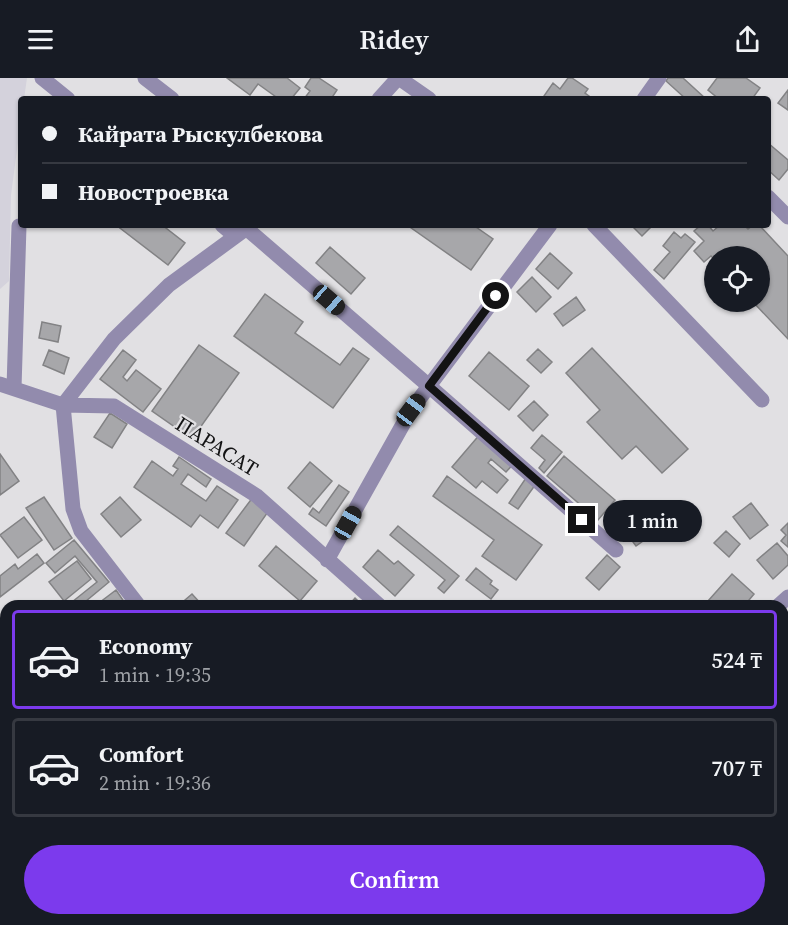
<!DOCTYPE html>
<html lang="en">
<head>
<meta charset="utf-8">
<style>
  :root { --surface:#171b24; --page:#242831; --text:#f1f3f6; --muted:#9ea1a6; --line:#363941; --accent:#7c3aed }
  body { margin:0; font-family:"Source Serif 4",serif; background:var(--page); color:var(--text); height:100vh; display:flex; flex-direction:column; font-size:22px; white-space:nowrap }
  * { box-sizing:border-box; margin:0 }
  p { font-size:20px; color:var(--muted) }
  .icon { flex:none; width:33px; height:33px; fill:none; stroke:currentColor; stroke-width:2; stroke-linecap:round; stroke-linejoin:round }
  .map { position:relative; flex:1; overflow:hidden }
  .side { position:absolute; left:0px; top:522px; width:789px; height:326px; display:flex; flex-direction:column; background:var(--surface); border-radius:18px 18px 0 0; box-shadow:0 2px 4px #0004 }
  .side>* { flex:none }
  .banner { position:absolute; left:18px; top:18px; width:753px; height:132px; border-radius:6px; box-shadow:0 2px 4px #0004; display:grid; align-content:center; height:132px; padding:0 24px; background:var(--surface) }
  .tools { position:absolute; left:704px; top:168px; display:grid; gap:12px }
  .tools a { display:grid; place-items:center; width:66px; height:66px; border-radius:50%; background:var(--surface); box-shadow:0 2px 4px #0004; font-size:30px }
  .end { position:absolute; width:27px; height:27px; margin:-14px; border:8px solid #131314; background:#fff; box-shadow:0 0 0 3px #fff }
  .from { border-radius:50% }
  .bubble { position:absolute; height:42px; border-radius:21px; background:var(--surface); box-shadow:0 2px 4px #0004; font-size:20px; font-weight:600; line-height:42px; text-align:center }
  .car { position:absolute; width:18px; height:36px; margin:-18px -9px; border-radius:8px; box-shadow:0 0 4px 2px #0007; background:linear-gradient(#222 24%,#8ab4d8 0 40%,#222 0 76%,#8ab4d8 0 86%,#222 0) }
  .banner b { display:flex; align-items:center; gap:21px; height:57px; font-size:22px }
  .banner b+b { border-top:2px solid var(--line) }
  .banner i { width:15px; height:15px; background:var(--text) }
  ul { padding:10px 0 0; list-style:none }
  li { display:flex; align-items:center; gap:18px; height:99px; margin:0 12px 9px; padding:0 12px; border:3px solid var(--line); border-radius:6px }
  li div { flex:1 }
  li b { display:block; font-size:22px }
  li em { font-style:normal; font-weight:600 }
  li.on { border-color:var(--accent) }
  li>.icon { width:54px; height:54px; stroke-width:1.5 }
  .button { display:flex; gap:12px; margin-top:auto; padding:12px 24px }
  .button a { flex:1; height:69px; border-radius:36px; background:var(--accent); color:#fff; font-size:24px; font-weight:600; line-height:69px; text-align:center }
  header { display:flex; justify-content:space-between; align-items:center; height:78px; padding:0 24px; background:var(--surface); font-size:27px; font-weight:600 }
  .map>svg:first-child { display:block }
</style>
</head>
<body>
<header><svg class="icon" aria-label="menu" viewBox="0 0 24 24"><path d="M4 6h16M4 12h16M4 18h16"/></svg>Ridey<svg class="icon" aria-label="share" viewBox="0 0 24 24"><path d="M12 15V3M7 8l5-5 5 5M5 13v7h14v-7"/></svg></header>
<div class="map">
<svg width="788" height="847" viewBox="0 0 788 847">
  <rect width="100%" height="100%" fill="#e1e0e3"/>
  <path fill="#d4d2dc" d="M0,0H27L24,21H21V42L11,117L9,203L0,211Z"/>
  <path fill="#a7a7aa" stroke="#828284" stroke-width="1.5" d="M227,0H287L300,10L291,21H279L258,6L250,17Z
    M311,0H319L337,12L331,21H304L310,13L305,9Z
    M568,0H572L588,11L585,15L593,21H549L544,18L553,5L560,11Z
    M668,0H683L706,21H686L666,3Z
    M717,0H746L760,10L752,21H719L708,12Z
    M788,12V32L778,25Z
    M768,65L788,82V91L779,102L768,92Z
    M116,147H162L185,165L168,187Z
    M407,147H473L493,161L471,192Z
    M631,147H653L642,158Z
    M701,147H708L713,153L720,147H744L748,151L753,147H759L788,178V261L753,224H759V178H714V181L711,178L704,184L694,173L704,163L694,153Z
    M674,154L681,160L685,156L695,164L664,201L654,192L670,174L663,168Z
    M330,169L365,200L351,216L316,185Z
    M550,175L572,195L558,211L536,191Z
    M532,199L551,219L536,234L517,214Z
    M265,216L303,244L295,255L340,287L353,270L369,281L333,330L234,258Z
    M576,219L585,232L563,248L554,236Z
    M42,244L61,248L58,264L39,260Z
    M199,267L239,295L192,361L152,333Z
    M592,270L688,371L662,395L636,368L622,381L587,344L600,332L566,295Z
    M538,271L552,284L541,295L527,282Z
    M49,272L69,280L64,296L43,287Z
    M123,272L136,282L123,299L127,303L136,292L161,311L143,334L100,301Z
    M489,274L529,308L509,332L469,298Z
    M534,323L548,337L533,353L518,338Z
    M110,335L127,346L112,370L94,359Z
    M481,355L515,384L506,394L491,381L488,385L508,402L497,415L482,403L476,410L452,389Z
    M542,357L562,374L544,395L539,390L545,382L531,370Z
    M0,376L19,403L0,417Z
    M564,378L615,422L598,442L547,398Z
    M179,379L211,401L206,409L188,396L181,406L206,423L217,408L238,422L218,450L200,437L191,449L134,409L152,383L173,398L178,391L173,388Z
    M310,384L332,403L310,429L288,410Z
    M528,397L538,403L518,431L509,425Z
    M447,398L542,467L516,502L482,478L494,462L433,418Z
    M339,407L349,414L326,448L309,436L313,430L319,435Z
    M44,419L72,460L54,472L26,430Z
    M120,419L141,442L121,459L101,436Z
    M253,419L270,431L244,468L226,455Z
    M751,425L768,447L750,461L733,439Z
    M655,435L664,448L636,468L627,456Z
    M24,439L42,462L18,480L0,457Z
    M788,445V469L781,463L786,457L781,452Z
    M398,448L459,498L444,515L438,510L445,502L390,457Z
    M726,453L740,466L729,479L714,465Z
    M74,462L109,504L80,528H76L72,524L97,504L75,478L55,495L46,485Z
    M777,465L788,478V487L773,501L757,482Z
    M276,468L317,503L300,523L259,488Z
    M378,472L394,486L398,483L414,497L395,518L363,489Z
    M37,476L44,485L0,519V498L15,486L18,491Z
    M607,477L620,489L599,512L586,500Z
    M77,483L91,501L64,523L49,504Z
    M476,490L492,503L490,506L498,512L491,521L466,502Z
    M732,496L754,516L744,528H713L708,523Z
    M116,512L127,528H95Z
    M192,516L203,528H178Z
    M355,520L363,528H348Z
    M0,572L6,579V636L0,629L6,622L0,616Z
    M783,694L788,703V733L783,723Z
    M0,782L6,791V798L0,802Z
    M788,790V815L783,818V793Z
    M785,820L788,825V847H765L761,842H783V822Z
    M12,842H45L38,847H5Z
    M53,842H60L64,847H45Z
    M170,842H204L208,847H162Z
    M256,842H339L343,846L314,847L313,845L298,847L294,842L287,847H254L252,845Z
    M357,842H362L366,847H349Z
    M411,842H440L433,847H415Z
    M453,842H458L462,847H444Z
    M472,842H504L505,843L501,847H476Z"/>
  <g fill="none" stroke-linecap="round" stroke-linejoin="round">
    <path stroke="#928bad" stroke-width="15" d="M42,0L68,21
      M145,0L172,21
      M399,0L429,21
      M379,21L398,0
      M644,21L659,0
      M768,119L788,139
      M222,147L235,158
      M594,147L762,322
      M246,150L429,308L616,472
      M0,306L63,327L114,328L257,418L380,528
      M14,310L19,148
      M63,327L114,261L169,207L251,147
      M63,327L73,431L81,453L139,528
      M327,482L411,332L550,147
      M778,528L788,519
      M0,558L6,565
      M783,767L788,764
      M224,842L229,847
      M381,842L386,847
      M624,847L625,842
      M652,847L662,842"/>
  </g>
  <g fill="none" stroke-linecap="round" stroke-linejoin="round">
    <path stroke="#131314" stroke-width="8" d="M496,218L429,308L582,442"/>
  </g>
  <g text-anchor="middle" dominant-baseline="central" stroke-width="4.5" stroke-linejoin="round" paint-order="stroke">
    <g font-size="21" fill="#131314" stroke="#e1e0e3">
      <text transform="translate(217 368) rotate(32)">ПАРАСАТ</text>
    </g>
  </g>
</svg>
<div class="tools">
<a><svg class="icon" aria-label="locate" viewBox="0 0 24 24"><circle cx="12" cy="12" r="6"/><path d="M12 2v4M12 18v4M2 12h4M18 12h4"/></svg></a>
</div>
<i class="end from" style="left:496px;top:218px"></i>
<i class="end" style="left:582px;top:442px"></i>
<div class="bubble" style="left:603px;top:422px;width:99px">1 min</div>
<i class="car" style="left:329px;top:222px;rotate:131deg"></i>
<i class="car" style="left:411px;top:332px;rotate:37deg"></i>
<i class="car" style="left:348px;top:445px;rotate:29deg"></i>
<div class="banner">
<b><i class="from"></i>Кайрата Рыскулбекова</b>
<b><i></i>Новостроевка</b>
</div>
<section class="side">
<ul>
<li class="on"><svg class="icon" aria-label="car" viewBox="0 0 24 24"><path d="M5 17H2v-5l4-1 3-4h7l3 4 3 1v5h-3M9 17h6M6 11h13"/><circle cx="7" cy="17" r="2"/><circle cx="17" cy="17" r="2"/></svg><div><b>Economy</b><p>1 min · 19:35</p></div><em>524 ₸</em></li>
<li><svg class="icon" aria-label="car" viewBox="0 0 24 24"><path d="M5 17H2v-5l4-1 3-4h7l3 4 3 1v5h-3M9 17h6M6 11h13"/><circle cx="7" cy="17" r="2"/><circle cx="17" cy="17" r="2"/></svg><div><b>Comfort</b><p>2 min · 19:36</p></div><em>707 ₸</em></li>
</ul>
<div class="button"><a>Confirm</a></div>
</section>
</div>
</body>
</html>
